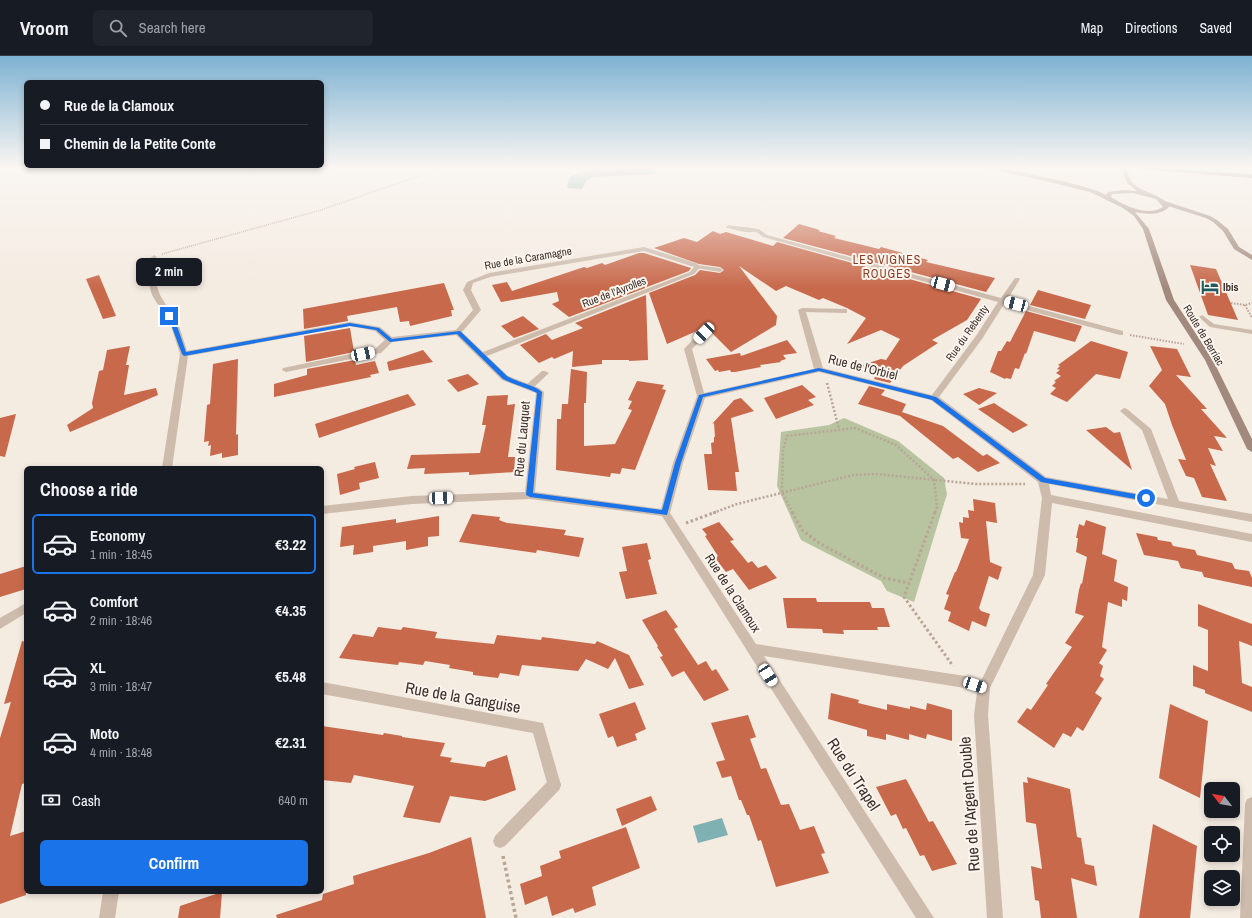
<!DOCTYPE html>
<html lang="en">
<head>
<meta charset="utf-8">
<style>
  :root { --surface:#171b24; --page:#20242c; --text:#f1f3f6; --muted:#9ea1a6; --line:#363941; --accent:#1a73e8 }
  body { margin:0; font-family:"Archivo Narrow",sans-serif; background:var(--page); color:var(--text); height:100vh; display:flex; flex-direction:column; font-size:15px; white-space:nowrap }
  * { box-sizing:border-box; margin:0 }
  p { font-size:13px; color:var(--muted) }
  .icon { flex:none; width:22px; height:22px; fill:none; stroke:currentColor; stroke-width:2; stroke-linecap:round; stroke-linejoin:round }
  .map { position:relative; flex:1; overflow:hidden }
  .panel { position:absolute; left:24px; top:410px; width:300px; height:428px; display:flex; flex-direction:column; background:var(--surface); border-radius:6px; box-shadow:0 2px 6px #0003 }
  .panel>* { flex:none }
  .banner { position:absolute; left:24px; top:24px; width:300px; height:88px; border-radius:6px; box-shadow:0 2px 6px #0003; display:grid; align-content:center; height:88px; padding:0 16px; background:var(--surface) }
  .needle { width:26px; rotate:301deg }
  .controls { position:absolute; left:1204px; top:726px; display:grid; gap:8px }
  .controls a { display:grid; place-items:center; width:36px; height:36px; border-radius:6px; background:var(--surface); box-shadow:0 2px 6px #0003; font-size:20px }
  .end { position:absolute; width:18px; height:18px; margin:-9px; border:5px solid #1a73e8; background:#fff; box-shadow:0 0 0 2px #fff }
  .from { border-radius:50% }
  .bubble { position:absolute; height:28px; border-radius:6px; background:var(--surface); box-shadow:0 2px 6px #0003; font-size:13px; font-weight:700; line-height:28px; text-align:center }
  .car { position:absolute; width:12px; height:24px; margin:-12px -6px; border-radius:5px; box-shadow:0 0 3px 1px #0007; background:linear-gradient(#fff 24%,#345 0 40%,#fff 0 76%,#345 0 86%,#fff 0) }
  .banner b { display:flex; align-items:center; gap:14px; height:38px; font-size:15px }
  .banner b+b { border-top:1px solid var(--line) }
  .banner i { width:10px; height:10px; background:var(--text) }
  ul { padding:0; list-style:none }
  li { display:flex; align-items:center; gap:12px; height:60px; margin:0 8px 6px; padding:0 8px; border:2px solid transparent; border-radius:6px }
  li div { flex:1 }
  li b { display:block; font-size:15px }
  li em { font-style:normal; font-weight:700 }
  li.on { border-color:var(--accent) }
  li>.icon { width:36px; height:36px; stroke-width:1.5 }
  h2 { padding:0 16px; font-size:18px; line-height:48px }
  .pay { display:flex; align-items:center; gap:10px; height:44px; padding:0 16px; font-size:15px }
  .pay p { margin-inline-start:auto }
  .primary-button { display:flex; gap:8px; margin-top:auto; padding:8px 16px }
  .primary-button a { flex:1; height:46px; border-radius:6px; background:var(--accent); color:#fff; font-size:16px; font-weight:700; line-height:46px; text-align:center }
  header { display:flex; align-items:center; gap:24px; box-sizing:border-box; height:56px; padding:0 20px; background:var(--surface); border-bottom:1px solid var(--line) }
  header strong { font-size:19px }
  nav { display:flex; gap:22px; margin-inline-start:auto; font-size:14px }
  .search { width:280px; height:36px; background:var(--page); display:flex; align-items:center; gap:10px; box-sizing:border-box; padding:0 14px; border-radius:6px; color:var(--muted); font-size:15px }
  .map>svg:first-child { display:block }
</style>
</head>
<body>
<header>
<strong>Vroom</strong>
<div class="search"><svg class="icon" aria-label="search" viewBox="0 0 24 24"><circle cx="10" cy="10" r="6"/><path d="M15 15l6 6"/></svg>Search here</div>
<nav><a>Map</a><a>Directions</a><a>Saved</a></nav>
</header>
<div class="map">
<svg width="1252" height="862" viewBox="0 0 1252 862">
  <rect width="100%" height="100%" fill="#f4ebe1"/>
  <path fill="#b8c4a0" d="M844,362L898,385L944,422L947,438L914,546L887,535L881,525L801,484L777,430L781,376L829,369Z"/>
  <path fill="#7fb0b2" d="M655,112V118L593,121L587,124L582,133L567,132C568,128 568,123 571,121C582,111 639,112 655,112Z
    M722,762L728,779L698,787L693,770Z"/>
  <path fill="#c8694b" d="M799,168L820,174L818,175L836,180L834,182L879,193L881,191L928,204L926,206L995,222L986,236L783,182Z
    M713,175L720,178L726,176L773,190L777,186L981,243L967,264L932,284L938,287L903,310L890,327L874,323L878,316L859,310L881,303L886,304L900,283L881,274L847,288L866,262L847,252L823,242L819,244L786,230L776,235L739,210L777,260L776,269L731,296L706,271L667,288L649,237L695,219L700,214L720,217L724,214L720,211L699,208L654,192L684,182L697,186Z
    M639,197H644L691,212L689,215L647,231L645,224V232L569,261L552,248L559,245L557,236L501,246L492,229L507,226L512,235L584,211L587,212L602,207L605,209Z
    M1190,209L1216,213L1238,264L1208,259Z
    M99,219L116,260L103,263L86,223Z
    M444,227L454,254H451L452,260L410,270L409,265L400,266L397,251L347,260L348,265L304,273L303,253Z
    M1038,234L1091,249L1085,263L1030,249Z
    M646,239L648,304L629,305V304H602V308L572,311L573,295L554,303L552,301L539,307L520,289L546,278L552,284L583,272L575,267Z
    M1026,255L1082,270L1075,286L1034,275L1026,298L1025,297L1019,313L1015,312L1011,323L1006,322L1005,323L990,316L998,295H1001L1007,285L1010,286Z
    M523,260L539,273L514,282L501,270Z
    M350,272L354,296L306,306L304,280Z
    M787,284L797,297L783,299L786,303L780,305L781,306L760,309L761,311L735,316H731L730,314L719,316L718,314L715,315L706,303L740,297L741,300Z
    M1091,285L1128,296L1120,323L1096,318L1067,346L1050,338L1056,332L1052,330L1056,326L1054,325L1061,320L1056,317L1060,314L1057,313L1060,310L1058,309Z
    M130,290L126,309H129L124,339L156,332L158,339L70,376L67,369L93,352L92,347L99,315L103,314L107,294Z
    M1150,290L1177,293L1191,321L1176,319L1207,353H1201L1227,382L1214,380L1223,395L1208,392L1216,410L1210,408L1227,445L1202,441L1194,422L1186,420L1178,403L1186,404L1172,369L1165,348L1149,330L1162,314Z
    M423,294L433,306L389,315L387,306Z
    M238,303L236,379L238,378V399L222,402V397L210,400L211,389L208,390L209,385L204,386L207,349L210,348L213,308Z
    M355,304L356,309L375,305L379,317L370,319L371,321L274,341V328L307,319V313Z
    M571,313L587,316L586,347H584V390L615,388L632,354L628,353L632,345L628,344L637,325L664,329L662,333L666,334L635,414L622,412L620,418L611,417L610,421L556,414L557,363H561L562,348H568Z
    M468,318L479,328L458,336L447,324Z
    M802,329L816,341L808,344L814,349L776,363L764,342Z
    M869,330L885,334L881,339L906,348L902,356L943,370L983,400L987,398L1000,407L978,416L958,401L953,403L900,360L858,348Z
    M979,332L997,337L979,349L963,338Z
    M408,338L416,349L319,382L315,368Z
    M508,339L507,349L515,348L508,401H515L514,416L469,419V416L424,418L425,412L407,413L411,399L480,397L486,369H482L487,340Z
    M741,342L754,355L731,362L739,416H735L737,435L708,434L704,398H712L711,387L714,386V381H715L714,367L712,368L734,344Z
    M994,347L1000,351L1028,369L1013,377L978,353Z
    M16,358L5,401L0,400V362Z
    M1106,371L1114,377L1120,376L1132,414L1086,374Z
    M375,406L379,422L359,427L360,433L340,439L337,418L355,413L354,411Z
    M973,443L995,447L997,467L986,465L990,506L1002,511L998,524L989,520L979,552L981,555L990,558L986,571L972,565L969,575L948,565L951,556L944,553L949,539L946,538L955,516H956L969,483L961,482L959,466L963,467V461L969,462L968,454L974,455Z
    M472,458L500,461L499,464L507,467L566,474L564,479L584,482L579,501L537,494L536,497L459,486Z
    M439,460V480L428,481V490L406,494V485L373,490V496L353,499L354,489L340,491L342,471L396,463V467Z
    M1086,464L1106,471L1102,498L1117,504L1114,525L1128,531L1127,545L1122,543V551L1108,546L1102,591L1107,594L1099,607L1103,610L1100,620L1104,623L1095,637L1102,642L1083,675L1077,671L1071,681L1063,677L1054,692L1017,666L1027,652L1031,654L1048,629L1046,628L1072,591L1065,587L1084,560L1075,557L1079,534L1081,527L1082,528L1087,501L1076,496L1078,482H1076L1079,468L1084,470Z
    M719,466L734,484L730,485L748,507L752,505L758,512L766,509L777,522L749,534L733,513L726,516L715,502L718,500L705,480L707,479L702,473Z
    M1136,477L1157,481L1158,484L1171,486L1173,490L1195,494L1197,499L1232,507L1235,513L1249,515L1252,522V531L1204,521L1202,516L1181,512L1178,505L1144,499Z
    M647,487L651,503L648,504L657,538L626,543L619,516L627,515L622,491Z
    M26,510V533L0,541V518Z
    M783,542H816L817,546H870L872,552H884L890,571H877L878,574H843L844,578L823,577L822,573L787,572Z
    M1198,548L1252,568V590L1239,585L1242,627L1252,631V656L1205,637V634L1193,630V609L1208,615V574L1198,570Z
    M666,554L678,571L674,573L698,609L706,605L712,615L716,613L729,634L704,645L684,615L672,621L660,601L663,600L657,591L658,590L642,564Z
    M378,571L401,574L403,571L437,576L435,582L494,588L497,579L541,584L542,581L595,588L597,585L629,599L644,629L629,633L615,602L608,613L586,603L578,615L522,609L519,620L500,617L498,622L473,619V616L449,612L450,609L425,605L423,609L399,606L398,609L339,602L353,578L373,581Z
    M22,585L26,586V727L22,728L10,780L26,775V839L0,848V682L11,646L4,648Z
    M831,637L859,644L858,647L887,654V648L910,653V650L926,654L927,647L952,654V685L927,678L926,683L909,678V684L886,678V684L867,680V674L828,663Z
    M635,646L646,673L635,678L637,684L617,691L613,680L608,682L599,658Z
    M1170,648L1208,665L1200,742L1159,722Z
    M748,659L756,681L750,683L761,713L766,712L781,749L789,748L800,774L814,770L825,797L821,798L829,817L776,831L761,784L758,785L749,759H747L741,744H739L731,720L722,722L716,706L725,704L711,667Z
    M322,670L383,679L384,677L402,680V681L445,687L440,700L452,702L450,706L485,711L487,706L507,699L516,734L485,745L450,740L440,767L403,761L414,730L354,719L351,727L322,724Z
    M1027,721L1070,733L1077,781L1081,782L1085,808L1094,810L1097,830L1071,822L1077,862H1041L1039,845L1035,844L1031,810L1042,813L1036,768L1026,766L1023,726L1028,727Z
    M906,723L929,766L933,765L957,808L932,815L924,799L920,800L906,772L903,773L896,758L891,760L876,731Z
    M651,740L657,754L622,770L616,753Z
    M1153,768L1197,790L1190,862H1139Z
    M626,771L640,812L592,831L596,849L575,857L573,852L552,860L547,840L525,849L520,828L542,820L540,810L561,802L559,795Z
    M471,781L486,862H277L276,859L322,844L323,838L354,828L353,820L429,797Z
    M222,836L220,862H178L180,850Z"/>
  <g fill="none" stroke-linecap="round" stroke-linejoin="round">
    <path stroke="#b9a596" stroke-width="1.5" stroke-dasharray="1 1" stroke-linecap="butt" d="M162,198L321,154L433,115"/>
    <path stroke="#b9a596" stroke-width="2" stroke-dasharray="1.5 1.5" stroke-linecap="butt" d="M1231,247L1245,249L1252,247
      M1245,249L1252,262
      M1130,279L1184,288"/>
    <path stroke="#b9a596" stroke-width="2.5" stroke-dasharray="2 2" stroke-linecap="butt" d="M827,327L839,373
      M713,457L737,448L853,419L876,418L976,428H1025
      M793,457L782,437L783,394L787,380L855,372L896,389L934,424L937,451L935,457"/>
    <path stroke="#b9a596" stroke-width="3" stroke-dasharray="2.5 2.5" stroke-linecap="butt" d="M792,456L802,474L819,487L884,522L909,527
      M935,456L904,541L953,610
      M686,467L716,456"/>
    <path stroke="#b9a596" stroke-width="3.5" stroke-dasharray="3 3" stroke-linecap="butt" d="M503,800L516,862"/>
    <path fill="#cdbbac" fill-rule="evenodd" d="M729,169C736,171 755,171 760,174C751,179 736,174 727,172L726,171Z
      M698,209L720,212L723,214L720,216L696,212L695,211Z
      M1202,259L1214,268L1252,274V278L1210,271L1199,261Z
      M542,315H545L549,317L532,333H526V329Z
      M26,547V557L0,573V562Z
      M554,722L559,724L561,729L559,734L505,790L500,792L495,790L493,785L495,780L549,724Z"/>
    <path fill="#cdbbac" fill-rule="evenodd" d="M755,173H759L767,179L1001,242L1015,222H1019L1020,223L1007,244L1123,275V279H1120L1004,248L982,283L939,341L1046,421L1168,443L1142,374L1120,355L1124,352L1127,353L1151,373L1179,445L1252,458V466L1049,428L1051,439L1252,478V486L1052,447L1045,519L990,632L988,659L1003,862H987L974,659L977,636L965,632L764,600L934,862H916L662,460L530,443L412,448L322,458V450L412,440L525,436L536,337L502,324L456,279L392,286L381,297L286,316L282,314L283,312L375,293L385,284L375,275L350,270L188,300L172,412H162L180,298L171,270L152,239L143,208L154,199L157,201L149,208L160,239L179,270L187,295L350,266L380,271L392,281L456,274L473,254L463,234L467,226L489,217L644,191L696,207L701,211L694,218L487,300L508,320L539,332L544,336L535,436L661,453L673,407L697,340L684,293L701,275H707L708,277L692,293L704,337L814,313L798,254L802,252L847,253V257H844L806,256L823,312L932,339L976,280L998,246L763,181L755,175ZM644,195L694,211L690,216L483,296L462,276L481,254L471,234L473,227L490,221ZM819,316L931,344L1038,426L1042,442L1033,519L981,625L965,620L756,588L670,457L683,407L705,342Z
      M322,626L543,667L561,729L559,734L554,736L549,734L533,677L322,638Z
      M1252,741V862H1240L1245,748L1247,743Z
      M103,836H119L115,862H99Z"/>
    <path fill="#a18a7d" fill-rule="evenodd" d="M979,111C1007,111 1034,119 1062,125C1077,129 1093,132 1106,139L1108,136L1124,134L1137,135L1128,128L1120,111H1126C1128,116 1129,122 1132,126C1140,136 1155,137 1165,145L1210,160L1217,164L1228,173L1239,191L1252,199V204L1234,193L1223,175L1213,166L1206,162L1168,150L1169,151C1160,160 1146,158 1135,156L1149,173L1174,244L1213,304L1252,383V396L1247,393L1205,304L1166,244L1143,173L1134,160L1123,152L1090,136L1037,123ZM1133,137L1156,143L1163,151C1148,161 1125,150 1111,141L1112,138Z"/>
    <path fill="#7d675c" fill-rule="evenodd" d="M1115,111H1143L1252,118V122Z"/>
  </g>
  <linearGradient id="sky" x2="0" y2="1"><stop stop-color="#7eb2d2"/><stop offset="0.48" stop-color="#faf6f2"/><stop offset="1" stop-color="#faf6f2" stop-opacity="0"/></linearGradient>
  <rect width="1252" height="232" fill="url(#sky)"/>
  <path fill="#1a73e8" d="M167,258H170L177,270L186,296L350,267L379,272L392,283L460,275L507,320C518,327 532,328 542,336L533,437L662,454L675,407L699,339L819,312L936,341L1045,422L1146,440L1149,442L1146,445L1041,426L932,344L819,315L703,341L681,407L667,459L530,441L526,439L537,337C526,331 514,329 503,323L457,278L390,286L376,274L350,270L184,300L182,298Z"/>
  <defs>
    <g id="hotel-bare" transform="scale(1.38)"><path d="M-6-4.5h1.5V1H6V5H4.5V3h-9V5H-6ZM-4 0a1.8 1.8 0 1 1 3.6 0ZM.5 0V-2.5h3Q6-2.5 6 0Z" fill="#1f5a5e" stroke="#fbf5ee" stroke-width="2.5" paint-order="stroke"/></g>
  </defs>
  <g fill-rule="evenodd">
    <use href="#hotel-bare" x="1210" y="231"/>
  </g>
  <g text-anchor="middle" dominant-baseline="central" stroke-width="4" stroke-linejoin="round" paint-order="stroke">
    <g font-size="11" fill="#3b302b" stroke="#fbf5ee">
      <text transform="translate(528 202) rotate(-10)">Rue de la Caramagne</text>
      <text transform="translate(614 236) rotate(-21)">Rue de l'Ayrolles</text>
      <text transform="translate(967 277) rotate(-55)">Rue du Rebenty</text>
      <text transform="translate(1204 279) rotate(59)">Route de Berriac</text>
    </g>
    <g font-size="11" font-weight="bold" fill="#3b302b" stroke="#fbf5ee" text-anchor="start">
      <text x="1223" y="231">Ibis</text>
    </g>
    <g font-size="12" letter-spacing="1" fill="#8c3b22" stroke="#fbf5ee">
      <text x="887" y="204">LES VIGNES<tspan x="887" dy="14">ROUGES</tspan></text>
    </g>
    <g font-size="13" fill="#3b302b" stroke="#fbf5ee">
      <text transform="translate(863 311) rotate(14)">Rue de l'Orbiel</text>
      <text transform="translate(522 383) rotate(-85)">Rue du Lauquet</text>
      <text transform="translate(733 537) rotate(57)">Rue de la Clamoux</text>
    </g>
    <g font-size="16" fill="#3b302b" stroke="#fbf5ee">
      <text transform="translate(463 641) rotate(10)">Rue de la Ganguise</text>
      <text transform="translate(854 718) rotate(57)">Rue du Trapel</text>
      <text transform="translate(969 748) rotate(-94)">Rue de l'Argent Double</text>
    </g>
  </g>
</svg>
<div class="controls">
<a><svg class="needle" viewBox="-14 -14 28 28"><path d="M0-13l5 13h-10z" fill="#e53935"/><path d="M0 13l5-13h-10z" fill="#9ea1a6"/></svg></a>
<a><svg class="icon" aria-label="locate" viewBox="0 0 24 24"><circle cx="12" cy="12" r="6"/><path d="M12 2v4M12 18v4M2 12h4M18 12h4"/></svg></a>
<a><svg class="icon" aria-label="layers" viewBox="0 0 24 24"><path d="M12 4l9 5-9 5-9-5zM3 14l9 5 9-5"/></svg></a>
</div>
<i class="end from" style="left:1146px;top:442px"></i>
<i class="end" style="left:169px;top:260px"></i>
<div class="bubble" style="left:136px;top:202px;width:66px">2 min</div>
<i class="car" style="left:943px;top:228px;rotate:105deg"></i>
<i class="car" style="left:1016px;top:248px;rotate:285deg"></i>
<i class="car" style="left:704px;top:277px;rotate:224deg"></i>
<i class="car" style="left:363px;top:298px;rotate:78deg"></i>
<i class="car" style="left:441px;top:442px;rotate:88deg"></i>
<i class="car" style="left:768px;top:619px;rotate:147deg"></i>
<i class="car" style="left:975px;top:629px;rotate:108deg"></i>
<div class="banner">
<b><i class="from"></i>Rue de la Clamoux</b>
<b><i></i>Chemin de la Petite Conte</b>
</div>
<section class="panel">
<h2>Choose a ride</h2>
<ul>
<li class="on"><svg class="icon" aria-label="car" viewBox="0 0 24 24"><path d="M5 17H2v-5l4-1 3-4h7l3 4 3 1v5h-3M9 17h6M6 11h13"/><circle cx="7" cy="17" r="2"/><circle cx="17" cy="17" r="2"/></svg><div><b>Economy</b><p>1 min · 18:45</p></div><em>€3.22</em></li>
<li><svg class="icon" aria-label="car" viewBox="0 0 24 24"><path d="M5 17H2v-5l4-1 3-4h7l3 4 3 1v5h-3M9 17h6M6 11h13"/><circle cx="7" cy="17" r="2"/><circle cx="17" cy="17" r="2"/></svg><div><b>Comfort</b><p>2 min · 18:46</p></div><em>€4.35</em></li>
<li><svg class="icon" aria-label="car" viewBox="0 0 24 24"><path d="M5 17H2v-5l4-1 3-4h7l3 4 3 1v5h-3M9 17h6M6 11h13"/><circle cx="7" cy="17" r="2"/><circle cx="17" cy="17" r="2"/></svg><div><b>XL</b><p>3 min · 18:47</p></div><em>€5.48</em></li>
<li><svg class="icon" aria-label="car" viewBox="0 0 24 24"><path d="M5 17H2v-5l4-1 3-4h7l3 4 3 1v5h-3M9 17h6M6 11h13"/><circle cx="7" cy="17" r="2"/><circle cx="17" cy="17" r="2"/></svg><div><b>Moto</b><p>4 min · 18:48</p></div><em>€2.31</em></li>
</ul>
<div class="pay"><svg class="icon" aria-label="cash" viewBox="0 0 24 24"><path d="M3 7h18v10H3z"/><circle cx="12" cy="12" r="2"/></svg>Cash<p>640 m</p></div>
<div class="primary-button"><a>Confirm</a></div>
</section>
</div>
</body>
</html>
